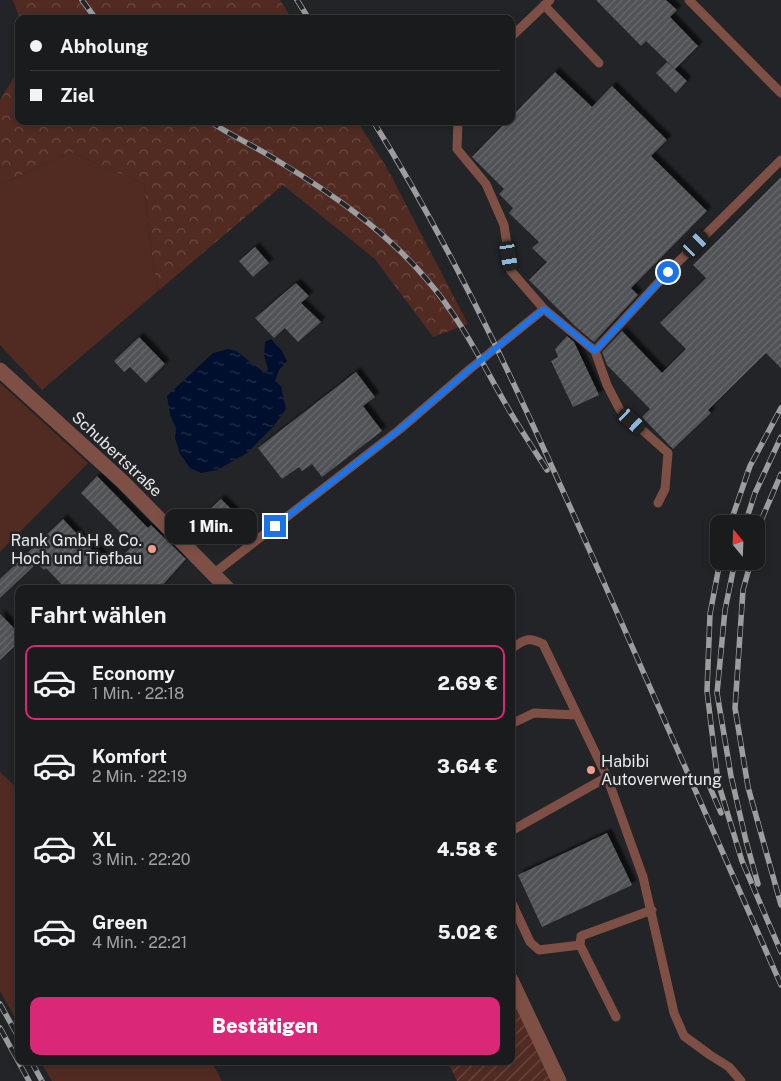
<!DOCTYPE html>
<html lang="de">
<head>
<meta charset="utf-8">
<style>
  :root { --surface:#1a1b1d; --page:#232426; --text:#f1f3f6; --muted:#9fa1a4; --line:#38393b; --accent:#db2777 }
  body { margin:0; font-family:"Public Sans",sans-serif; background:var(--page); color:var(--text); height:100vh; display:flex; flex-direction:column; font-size:19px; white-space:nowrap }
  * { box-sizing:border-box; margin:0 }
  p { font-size:16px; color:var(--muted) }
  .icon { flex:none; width:28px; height:28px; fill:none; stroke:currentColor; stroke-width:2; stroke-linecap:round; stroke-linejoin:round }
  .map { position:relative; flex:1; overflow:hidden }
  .drawer { position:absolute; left:15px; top:585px; width:500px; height:480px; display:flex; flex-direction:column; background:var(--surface); border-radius:10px; box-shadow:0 2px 8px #0003,0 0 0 1px var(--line) }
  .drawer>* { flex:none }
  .top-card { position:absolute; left:15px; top:15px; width:500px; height:110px; border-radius:10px; box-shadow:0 2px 8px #0003,0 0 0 1px var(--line); display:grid; align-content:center; height:110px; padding:0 15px; background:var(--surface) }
  .needle { width:32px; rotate:341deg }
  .tools { position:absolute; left:710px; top:515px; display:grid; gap:10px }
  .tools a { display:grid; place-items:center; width:55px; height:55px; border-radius:10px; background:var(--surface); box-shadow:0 2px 8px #0003,0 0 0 1px var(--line); font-size:25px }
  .end { position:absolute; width:22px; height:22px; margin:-11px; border:6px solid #1a73e8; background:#fff; box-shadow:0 0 0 2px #fff }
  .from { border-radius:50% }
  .bubble { position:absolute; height:35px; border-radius:10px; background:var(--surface); box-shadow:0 2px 8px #0003,0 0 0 1px var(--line); font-size:16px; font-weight:800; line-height:35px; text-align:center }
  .car { position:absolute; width:15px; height:30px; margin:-15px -8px; border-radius:6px; box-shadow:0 0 4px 1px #0007; background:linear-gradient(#222 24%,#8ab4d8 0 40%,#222 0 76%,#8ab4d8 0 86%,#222 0) }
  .top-card b { display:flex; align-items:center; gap:18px; height:48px; font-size:19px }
  .top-card b+b { border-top:1px solid var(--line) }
  .top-card i { width:12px; height:12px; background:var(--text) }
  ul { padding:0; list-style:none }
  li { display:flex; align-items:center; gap:15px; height:75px; margin:0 10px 8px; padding:0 5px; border:2px solid transparent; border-radius:10px }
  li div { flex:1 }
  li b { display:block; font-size:19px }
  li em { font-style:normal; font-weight:800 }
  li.on { border-color:var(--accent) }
  li>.icon { width:45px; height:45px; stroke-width:1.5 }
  h2 { padding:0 15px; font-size:22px; line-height:60px }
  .button { display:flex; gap:10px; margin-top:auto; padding:10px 15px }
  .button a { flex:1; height:58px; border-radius:10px; background:var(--accent); color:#fff; font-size:20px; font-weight:800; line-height:58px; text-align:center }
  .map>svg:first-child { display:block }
</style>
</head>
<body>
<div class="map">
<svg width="781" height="1081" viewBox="0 0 781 1081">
  <defs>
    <pattern id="forest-crowns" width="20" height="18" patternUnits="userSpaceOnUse" patternTransform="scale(1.25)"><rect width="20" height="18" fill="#512b22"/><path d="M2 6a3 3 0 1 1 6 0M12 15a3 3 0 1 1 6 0" fill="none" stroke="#6a4a42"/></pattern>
    <pattern id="garden-furrows" width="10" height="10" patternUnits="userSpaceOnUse" patternTransform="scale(1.25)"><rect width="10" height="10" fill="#512b22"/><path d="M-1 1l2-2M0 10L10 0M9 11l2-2" fill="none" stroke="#6a4a42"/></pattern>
    <pattern id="water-ripples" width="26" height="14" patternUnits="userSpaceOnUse" patternTransform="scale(1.25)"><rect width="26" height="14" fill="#000f2e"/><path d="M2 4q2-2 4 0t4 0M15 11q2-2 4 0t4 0" fill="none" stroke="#25324c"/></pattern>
    <pattern id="building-hatch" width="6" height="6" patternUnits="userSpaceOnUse" patternTransform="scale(1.25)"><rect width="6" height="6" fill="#505255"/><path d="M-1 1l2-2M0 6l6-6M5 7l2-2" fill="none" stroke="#696b6e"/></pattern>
    <filter id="shadow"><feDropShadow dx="4.5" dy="-4.5" stdDeviation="1" flood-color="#0009"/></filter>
  </defs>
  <rect width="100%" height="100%" fill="#232427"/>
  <path fill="#512b22" d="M71,152L144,184L152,258L158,291L42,390L0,345V185Z
    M0,383L88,463L0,552Z
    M0,772L19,790V1025L0,991Z
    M40,1061H211L222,1081H52Z"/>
  <path fill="url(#forest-crowns)" d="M13,0H280L292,19H20Z
    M19,66V121H357L387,168L468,324L433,337L375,259L283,185L158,291L152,258L144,184L71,152L0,185V100L18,71Z"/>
  <path fill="url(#garden-furrows)" d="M511,991L553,1081H457L447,1061H511Z"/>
  <path fill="url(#water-ripples)" d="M271,339L282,351L287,361L279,370L275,381L281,386L286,409L273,427L247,453L217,470L201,473L190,468L180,454L175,438L176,429L170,415L167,396L213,353L228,349L236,351L265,373L268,369L264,355L265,342Z"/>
  <path fill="url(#building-hatch)" filter="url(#shadow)" d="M596,0H666L677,10L670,17L698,46L675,69L646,41L641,46Z
    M667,62L687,81L676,93L656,73Z
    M555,72L592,107L612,86L667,140L651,156L707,211L631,288L638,295L594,342L576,327L529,280L547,262L532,248L539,242L509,213L513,208L499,194L504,189L472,157L507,121H511V117Z
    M781,177V368L766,353L708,410L711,413L673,449L642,417L650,409L607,365L602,352L622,331L662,373L686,349L660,323L706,278L693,265Z
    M255,247L269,263L253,277L239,261Z
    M296,283L309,296L301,303L321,322L298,342L285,328L274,338L255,318Z
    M567,336L574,342L599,395L573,407L551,361L558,357L555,349Z
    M139,337L165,364L146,383L130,367L124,372L114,361Z
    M356,372L375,397L363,406L382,431L322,477L312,464L302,471L299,467L282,479L258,448Z
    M97,476L148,528L151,525L186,559L159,589H66L46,568L44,570L37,563L0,598V579L63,519L94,552L96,550L113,566L133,545L81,493Z
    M221,499L252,530L236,546L205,514Z
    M0,614L19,633V642L0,660Z
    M607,833L632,885L542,927L518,875Z"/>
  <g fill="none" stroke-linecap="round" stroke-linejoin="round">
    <path stroke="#7e5045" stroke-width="9" d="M689,0L781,93
      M544,5L599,63
      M511,37L550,0
      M544,309L595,351L668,272L781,160
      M595,351L607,385L620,410L668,453L665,489L658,503
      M213,574L399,430L470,369L544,309L511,271L504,225L486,184L457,149L458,121
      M511,649C524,640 528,636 543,644L607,777L643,877L674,1013L684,1036L710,1055L729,1067L741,1081
      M511,724L534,713L577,715
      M511,831L607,777
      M511,901L530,942L539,950L580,945
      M616,1017L580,945L581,936L652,910"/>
    <path stroke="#7e5045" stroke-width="15" d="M0,370L123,482L228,589
      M511,980L559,1081"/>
    <g stroke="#9c9d9f" stroke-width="5.5">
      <path id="rail" d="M82,0L96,19
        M297,0L309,19
        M209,121C232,136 256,147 278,161C333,194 387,232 428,281C460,318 481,361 505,403C518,426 533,448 547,470
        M373,121C463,265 532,421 601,576C661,712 721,848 781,985
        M730,524L750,466L781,408
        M745,524L755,493L781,437
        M756,541L763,516L781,474
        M720,561L710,614L707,691L718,782L742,861L781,952
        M735,561L725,610L717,693L731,776L746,841L758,884
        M751,561L743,590L735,708L748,787L781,905
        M706,778L721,813
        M0,1004L19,1038
        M0,1028L29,1081
        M31,1061L42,1081"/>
    </g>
    <use href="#rail" stroke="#232427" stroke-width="4" stroke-dasharray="11" stroke-linecap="butt"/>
  </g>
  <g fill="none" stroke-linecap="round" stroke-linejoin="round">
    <path stroke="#1a73e8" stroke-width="6" d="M275,526L399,430L470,369L544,309L595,351L668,272"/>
  </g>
  <g fill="#f49e89" stroke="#232427" stroke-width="2">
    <circle cx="152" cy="549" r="5"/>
    <circle cx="591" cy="770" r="5"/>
  </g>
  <g text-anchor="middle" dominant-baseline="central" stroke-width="5" stroke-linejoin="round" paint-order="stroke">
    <g font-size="16" fill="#e9eaec" stroke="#232427">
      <text transform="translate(117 454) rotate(43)">Schubertstraße</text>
    </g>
    <g font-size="16" fill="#e9eaec" stroke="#232427" text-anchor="end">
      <text x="142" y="540">Rank GmbH &amp; Co.<tspan x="142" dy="18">Hoch und Tiefbau</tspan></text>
      <text x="601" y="761" text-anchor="start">Habibi<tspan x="601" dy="18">Autoverwertung</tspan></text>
    </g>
  </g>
</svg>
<div class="tools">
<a><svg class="needle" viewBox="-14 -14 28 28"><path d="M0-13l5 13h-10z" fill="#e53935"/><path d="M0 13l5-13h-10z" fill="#9fa1a4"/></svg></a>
</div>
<i class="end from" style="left:668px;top:272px"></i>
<i class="end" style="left:275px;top:526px"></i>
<div class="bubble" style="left:165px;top:509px;width:92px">1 Min.</div>
<i class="car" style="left:696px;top:244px;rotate:45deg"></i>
<i class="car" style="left:509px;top:256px;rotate:171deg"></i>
<i class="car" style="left:632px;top:421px;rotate:132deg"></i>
<div class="top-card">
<b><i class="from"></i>Abholung</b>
<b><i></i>Ziel</b>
</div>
<section class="drawer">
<h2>Fahrt wählen</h2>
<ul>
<li class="on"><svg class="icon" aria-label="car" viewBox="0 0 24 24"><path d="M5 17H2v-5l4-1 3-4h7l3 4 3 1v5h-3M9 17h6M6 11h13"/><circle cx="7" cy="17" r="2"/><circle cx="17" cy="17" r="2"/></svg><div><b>Economy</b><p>1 Min. · 22:18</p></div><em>2.69 €</em></li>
<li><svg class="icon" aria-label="car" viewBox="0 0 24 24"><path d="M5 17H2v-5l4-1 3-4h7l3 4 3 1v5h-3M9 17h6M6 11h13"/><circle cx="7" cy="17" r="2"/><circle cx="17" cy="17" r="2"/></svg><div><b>Komfort</b><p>2 Min. · 22:19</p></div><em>3.64 €</em></li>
<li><svg class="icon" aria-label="car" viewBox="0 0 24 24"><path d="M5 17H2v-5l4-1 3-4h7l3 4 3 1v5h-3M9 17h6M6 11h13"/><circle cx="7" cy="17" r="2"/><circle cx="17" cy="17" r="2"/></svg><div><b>XL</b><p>3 Min. · 22:20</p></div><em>4.58 €</em></li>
<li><svg class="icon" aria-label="car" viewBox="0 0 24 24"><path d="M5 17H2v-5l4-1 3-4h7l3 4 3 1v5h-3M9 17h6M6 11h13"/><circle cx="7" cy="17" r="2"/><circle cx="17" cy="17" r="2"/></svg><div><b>Green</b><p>4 Min. · 22:21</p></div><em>5.02 €</em></li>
</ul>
<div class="button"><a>Bestätigen</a></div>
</section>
</div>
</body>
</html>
